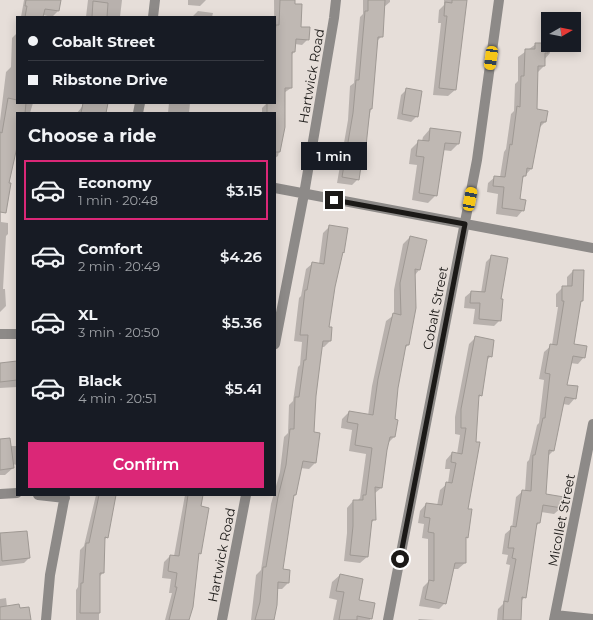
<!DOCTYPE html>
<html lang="en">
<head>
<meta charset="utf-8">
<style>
  :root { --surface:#171b24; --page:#242831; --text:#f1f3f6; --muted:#9ea1a6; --line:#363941; --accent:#db2777 }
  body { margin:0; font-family:Montserrat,sans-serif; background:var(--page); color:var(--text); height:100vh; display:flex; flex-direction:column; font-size:15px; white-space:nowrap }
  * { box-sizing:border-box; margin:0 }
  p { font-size:13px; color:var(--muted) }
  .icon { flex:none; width:22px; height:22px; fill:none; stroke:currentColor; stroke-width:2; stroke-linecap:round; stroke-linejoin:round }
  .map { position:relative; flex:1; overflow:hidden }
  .sheet { position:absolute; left:16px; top:112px; width:260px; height:384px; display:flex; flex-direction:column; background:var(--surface); border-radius:0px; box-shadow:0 2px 10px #0003 }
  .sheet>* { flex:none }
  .top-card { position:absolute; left:16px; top:16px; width:260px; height:88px; border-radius:0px; box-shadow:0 2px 10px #0003; display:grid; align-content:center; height:88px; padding:0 12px; background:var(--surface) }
  .needle { width:26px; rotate:81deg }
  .fabs { position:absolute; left:541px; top:12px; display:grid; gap:8px }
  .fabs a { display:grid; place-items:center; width:40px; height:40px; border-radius:0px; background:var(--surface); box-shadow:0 2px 10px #0003; font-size:20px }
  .end { position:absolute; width:18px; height:18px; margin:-9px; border:5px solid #1b1917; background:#fff; box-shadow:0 0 0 2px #fff }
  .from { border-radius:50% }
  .bubble { position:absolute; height:28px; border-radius:0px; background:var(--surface); box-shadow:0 2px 10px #0003; font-size:13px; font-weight:600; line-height:28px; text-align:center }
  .car { position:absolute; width:12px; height:24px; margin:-12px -6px; border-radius:5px; box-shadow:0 0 3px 1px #0007; background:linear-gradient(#f5c518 24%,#345 0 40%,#f5c518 0 76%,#345 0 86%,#f5c518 0) }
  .top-card b { display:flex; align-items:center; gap:14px; height:38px; font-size:15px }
  .top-card b+b { border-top:1px solid var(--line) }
  .top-card i { width:10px; height:10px; background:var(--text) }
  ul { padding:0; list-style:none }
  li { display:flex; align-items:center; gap:12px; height:60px; margin:0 8px 6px; padding:0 4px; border:2px solid transparent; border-radius:0px }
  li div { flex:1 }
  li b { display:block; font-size:15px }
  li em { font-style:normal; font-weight:600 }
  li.active { border-color:var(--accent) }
  li>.icon { width:36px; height:36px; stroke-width:1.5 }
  h2 { padding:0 12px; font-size:18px; line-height:48px }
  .cta { display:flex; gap:8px; margin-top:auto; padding:8px 12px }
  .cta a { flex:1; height:46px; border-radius:0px; background:var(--accent); color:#fff; font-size:16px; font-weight:600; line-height:46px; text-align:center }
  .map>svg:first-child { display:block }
</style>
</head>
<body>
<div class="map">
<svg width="593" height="620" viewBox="0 0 593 620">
  <rect width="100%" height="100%" fill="#e6ded9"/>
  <path fill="#0003" d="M24,0H54L58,11L52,17L43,15L42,17H21Z
    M88,0H122L120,17H86Z
    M188,0H206L200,6L188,5Z
    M274,0H294L300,27L308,39L302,45L295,44L294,52L291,56V88L284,93V127L278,156L275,158V113H262V108L267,103H275Z
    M363,0H390V2L384,7L382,36L376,42L371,108L358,179L352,185L337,183L348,120L350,86L354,83L360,17L363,14Z
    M444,0H466L455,90L448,96L433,95L441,23H438L439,10L444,5Z
    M198,11L213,13L212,17H192Z
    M17,33V103H33L30,113H17V142L1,205V222L8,223V234L6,236L3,289H5L6,306L0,312V121L6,72L11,67L12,38Z
    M536,44L550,45V53L544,60V66L537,73L536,110L545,122L539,128L531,169L521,180L519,200L523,210L517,217L496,214L498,194L487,192L488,183L495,177H500L504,152L506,149L511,114L514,111L515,84L518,81V57Z
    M407,89L417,116L411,122L397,119L401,95Z
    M85,103H108L106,113H77Z
    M169,103H190L189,113H168Z
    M430,129L458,144L451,151L442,150L436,195L428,203L412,200L417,165L409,164L411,149L419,141H422L423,137Z
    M330,226L343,252L341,254L334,287L328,328L330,341L324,347H321L315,396L313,433L315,463L309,469L300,468L295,495L293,497L282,570L288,583L282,589H276L273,620H251L256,575L261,570L271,504L280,472L284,437L288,433L289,405L293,401L298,367L300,365L302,342L294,341L299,298L301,296L306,269L313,263L319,264L323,233Z
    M410,237L419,270L415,275L408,345L405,348L397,388L394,437L388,443L381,488L374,494L375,519L371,523L367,557L360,563L344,561L347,533V508L353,501H357L360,498L366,454L349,451L352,430L341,428L342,419L349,412L368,416L372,386L386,321L394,315V290L403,244Z
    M492,256L500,300V320L494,326L473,324L475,309L464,308L465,297L471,292L481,293L486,262Z
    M573,271L582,301L579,304L572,344L584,357L578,364L570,363L566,386L575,398L569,405L563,404L553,451L547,457L545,495L562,498L561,508L554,514L541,512L539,523L535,527L525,597L521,601L519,620H497L498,609L503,604L510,565L506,564L508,555L502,554L505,534L512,528L516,497L523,491H525L527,462L529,460L537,425L539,423L544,380L539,379L544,352L552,345L558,307H556V294L563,287H567V277Z
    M475,338L491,356L487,360L481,395L478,398L467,510V537L465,540V563L458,569H453L445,603L439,609L419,606L423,587L428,582V539L422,538L424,524L418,523L420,511L426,504L437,506L440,490L448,483L450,469H445L446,460L452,453L457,454L460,435L455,434V417L469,344Z
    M17,362V387L0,388V364Z
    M0,440L10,446H17V465L12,464L13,468L5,475H0Z
    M96,495H115L107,537L104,540L103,573L99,577V620H76V590L78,587L80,550L84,546Z
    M185,495H202L200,507V553L197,556L188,620H165L172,593H169L171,579L162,578L164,562L170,556H174Z
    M26,532L29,558L24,563L0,566V534Z
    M340,575L358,601L374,604L370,620H333L337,600L329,598L332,582Z
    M6,598L7,607L19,610L30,620H0V599Z
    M419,619L435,620H418Z"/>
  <path fill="#bfb8b3" stroke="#9f9994" d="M26,0H61L59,11L45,9L43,17H25L27,6H25Z
    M280,0H295V4H302L301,27H310L309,40L296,39L295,52H292V88H285V127L280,152H275V113H267V103H275V31L276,25H279Z
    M368,0H385L383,37H378L372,109H370L366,146L364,145L359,180L342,177L353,113L356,80H359L365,11H368Z
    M452,0H467L456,90L439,88L447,16H444L445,2L452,3Z
    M93,1L108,3L107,17H92Z
    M535,43H548V53H545V66H538L537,109L548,111L546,122H541L532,169L527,168L526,176H523L520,199L526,200L524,211L502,208L504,187L493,186L494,176L505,177L510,144L512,145L517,106L520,107L521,76H524L525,49H535Z
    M406,88L422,91L418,117L402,114Z
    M8,98L17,100V103H26L25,113H17V147L9,183H11L6,213L0,212V132L2,133Z
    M83,103H108L106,113H81Z
    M430,128L461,132L459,144L445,143L437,196L419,193L424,157L416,156L418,140L429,141Z
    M329,225L348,228L344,253L343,252L335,287L329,327H332L331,341H323L321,356L316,396L314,432L320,433L316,463L303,461L296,495H294L283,569L290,570L289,583L278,582L277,605L274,620H255L260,602L263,567H266L278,497L286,465L290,429H294L295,397H299L304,360H306L308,335H300L305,290H307L312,262L324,264Z
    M410,236L427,240L420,270L415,269L416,308L409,345H406L398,388L395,419L398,420L395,437H390L387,450L382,488L375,487L376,520H372L368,557L350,555L353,526V500H363V495H366L372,448L355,445L358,424L347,422L349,411L373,415L378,379L393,313L401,315L400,283Z
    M491,255L508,258L501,299H503L501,321L479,319L480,303H470L471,291L485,292Z
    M573,270H584L583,301H581L574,344L587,346L585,358L573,356L567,385L578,386L576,399L565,397L554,451L549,450L546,494L564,497L562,508L543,505L540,523H537L526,598L522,597L521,620H503L504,601L508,602L516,559L512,558L514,548H508L511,526L516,527L522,490L531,491L533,455H535L543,418H545L550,374L545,373L550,344L557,345L564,301H562V286H572Z
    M475,336L494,340L492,357L488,356L482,396L479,395L476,442H480L468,509H472L468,538L466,537V563H455L446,604L425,599L429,580L434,581V533L428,532L430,518L424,517L426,503L442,505L446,482L452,483L456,463L451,462L452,452L462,454L466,428H461V409Z
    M17,361V380L0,382V363Z
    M10,438L14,468L0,470V439Z
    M99,495H116L108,538L105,537L104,573H100V613H80L81,583H83L86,543H89Z
    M188,495H203L201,506L209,508L201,554L199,553L193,607L189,620H169L177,587H175L177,573L168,571L170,555L179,556Z
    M27,531L30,558L2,561L0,533Z
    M340,574L363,579L359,600L375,603L372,619L357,616V620H339L344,592L336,591Z
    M19,604L20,608L29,607L31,620H0V607Z"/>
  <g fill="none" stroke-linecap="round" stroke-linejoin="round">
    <path stroke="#8d8a88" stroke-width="10" d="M153,17L155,0
      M138,113L140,103
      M275,188L593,248
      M0,334H17
      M275,344L304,194L334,18L336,0
      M0,494L17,493
      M38,495L65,498
      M555,615L593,619
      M46,620L50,575L65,495
      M222,620L246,495
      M388,620L477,160L499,0
      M554,620L593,424"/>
  </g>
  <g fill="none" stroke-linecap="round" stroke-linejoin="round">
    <path stroke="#1b1917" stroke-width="5" d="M334,200L465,224L400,559"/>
  </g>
  <g text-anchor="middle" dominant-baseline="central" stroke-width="3" stroke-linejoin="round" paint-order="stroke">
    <g font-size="13" fill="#1b1917" stroke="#e6ded9">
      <text transform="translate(311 76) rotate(-80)">Hartwick Road</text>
      <text transform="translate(435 308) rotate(-79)">Cobalt Street</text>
      <text transform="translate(561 520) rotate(-79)">Micollet Street</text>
      <text transform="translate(221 555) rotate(-79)">Hartwick Road</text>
    </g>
  </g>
</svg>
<div class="fabs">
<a><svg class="needle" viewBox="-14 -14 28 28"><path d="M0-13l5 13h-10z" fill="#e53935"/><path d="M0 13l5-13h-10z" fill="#9ea1a6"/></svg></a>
</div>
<i class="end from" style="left:400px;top:559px"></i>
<i class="end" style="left:334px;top:200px"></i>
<div class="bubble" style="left:301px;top:142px;width:66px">1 min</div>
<i class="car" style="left:491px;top:58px;rotate:188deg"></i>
<i class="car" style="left:470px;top:199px;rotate:11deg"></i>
<div class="top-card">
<b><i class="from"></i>Cobalt Street</b>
<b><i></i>Ribstone Drive</b>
</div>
<section class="sheet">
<h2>Choose a ride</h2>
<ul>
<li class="active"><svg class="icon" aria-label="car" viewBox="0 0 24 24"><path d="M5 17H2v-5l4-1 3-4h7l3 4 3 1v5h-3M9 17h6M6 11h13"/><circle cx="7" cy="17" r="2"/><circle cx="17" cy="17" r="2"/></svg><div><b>Economy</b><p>1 min · 20:48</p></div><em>$3.15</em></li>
<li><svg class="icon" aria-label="car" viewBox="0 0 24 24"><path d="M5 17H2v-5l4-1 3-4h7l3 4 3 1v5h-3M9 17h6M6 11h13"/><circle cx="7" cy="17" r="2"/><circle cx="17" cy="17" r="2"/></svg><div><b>Comfort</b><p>2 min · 20:49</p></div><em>$4.26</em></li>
<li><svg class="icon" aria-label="car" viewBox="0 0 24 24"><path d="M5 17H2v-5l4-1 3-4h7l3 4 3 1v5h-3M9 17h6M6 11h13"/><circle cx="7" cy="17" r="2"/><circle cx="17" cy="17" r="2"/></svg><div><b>XL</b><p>3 min · 20:50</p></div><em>$5.36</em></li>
<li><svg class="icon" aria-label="car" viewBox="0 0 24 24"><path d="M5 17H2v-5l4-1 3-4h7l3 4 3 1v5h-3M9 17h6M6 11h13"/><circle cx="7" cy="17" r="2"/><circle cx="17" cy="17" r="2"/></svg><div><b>Black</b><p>4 min · 20:51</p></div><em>$5.41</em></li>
</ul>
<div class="cta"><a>Confirm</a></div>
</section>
</div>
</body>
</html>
